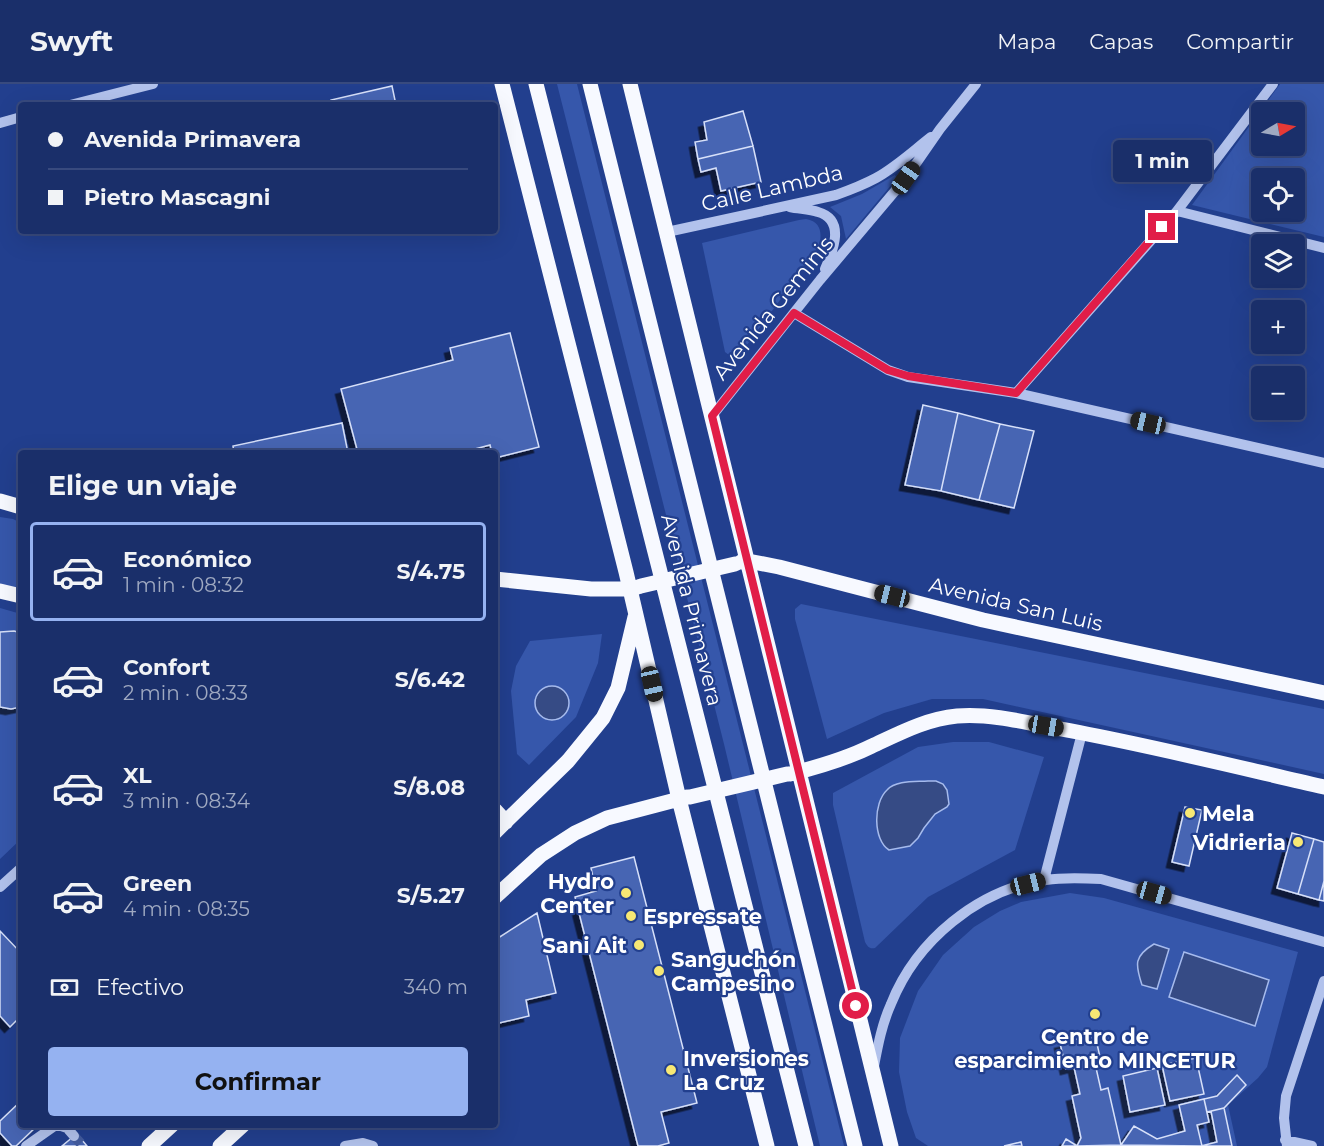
<!DOCTYPE html>
<html lang="es">
<head>
<meta charset="utf-8">
<style>
  :root { --surface:#1a2f6a; --page:#233770; --text:#f1f3f6; --muted:#9fa9c1; --line:#384a7e; --accent:#95b2f1 }
  body { margin:0; font-family:Montserrat,sans-serif; background:var(--page); color:var(--text); height:100vh; display:flex; flex-direction:column; font-size:22px; white-space:nowrap }
  * { box-sizing:border-box; margin:0 }
  p { font-size:20px; color:var(--muted) }
  .icon { flex:none; width:33px; height:33px; fill:none; stroke:currentColor; stroke-width:2; stroke-linecap:round; stroke-linejoin:round }
  .map { position:relative; flex:1; overflow:hidden }
  .side { position:absolute; left:18px; top:366px; width:480px; height:678px; display:flex; flex-direction:column; background:var(--surface); border-radius:6px; box-shadow:0 6px 24px #0002,0 0 0 2px var(--line) }
  .side>* { flex:none }
  .banner { position:absolute; left:18px; top:18px; width:480px; height:132px; border-radius:6px; box-shadow:0 6px 24px #0002,0 0 0 2px var(--line); display:grid; align-content:center; height:132px; padding:0 30px; background:var(--surface) }
  .needle { width:39px; rotate:80deg }
  .fabs { position:absolute; left:1251px; top:18px; display:grid; gap:12px }
  .fabs a { display:grid; place-items:center; width:54px; height:54px; border-radius:6px; background:var(--surface); box-shadow:0 6px 24px #0002,0 0 0 2px var(--line); font-size:30px }
  .end { position:absolute; width:27px; height:27px; margin:-14px; border:8px solid #e11d48; background:#fff; box-shadow:0 0 0 3px #fff }
  .from { border-radius:50% }
  .bubble { position:absolute; height:42px; border-radius:6px; background:var(--surface); box-shadow:0 6px 24px #0002,0 0 0 2px var(--line); font-size:20px; font-weight:700; line-height:42px; text-align:center }
  .car { position:absolute; width:18px; height:36px; margin:-18px -9px; border-radius:8px; box-shadow:0 0 4px 2px #0007; background:linear-gradient(#222 24%,#8ab4d8 0 40%,#222 0 76%,#8ab4d8 0 86%,#222 0) }
  .banner b { display:flex; align-items:center; gap:21px; height:57px; font-size:22px }
  .banner b+b { border-top:2px solid var(--line) }
  .banner i { width:15px; height:15px; background:var(--text) }
  ul { padding:0; list-style:none }
  li { display:flex; align-items:center; gap:18px; height:99px; margin:0 12px 9px; padding:0 18px; border:3px solid transparent; border-radius:6px }
  li div { flex:1 }
  li b { display:block; font-size:22px }
  li em { font-style:normal; font-weight:700 }
  li.on { border-color:var(--accent) }
  li>.icon { width:54px; height:54px; stroke-width:1.5 }
  h2 { padding:0 30px; font-size:27px; line-height:72px }
  .pay { display:flex; align-items:center; gap:15px; height:66px; padding:0 30px; font-size:22px }
  .pay p { margin-inline-start:auto }
  .button { display:flex; gap:12px; margin-top:auto; padding:12px 30px }
  .button a { flex:1; height:69px; border-radius:6px; background:var(--accent); color:#111; font-size:24px; font-weight:700; line-height:69px; text-align:center }
  header { display:flex; align-items:center; gap:36px; box-sizing:border-box; height:84px; padding:0 30px; background:var(--surface); border-bottom:2px solid var(--line) }
  header strong { font-size:28px }
  nav { display:flex; gap:33px; margin-inline-start:auto; font-size:21px }
  .map>svg:first-child { display:block }
</style>
</head>
<body>
<header>
<strong>Swyft</strong>
<nav><a>Mapa</a><a>Capas</a><a>Compartir</a></nav>
</header>
<div class="map">
<svg width="1324" height="1062" viewBox="0 0 1324 1062">
  <defs>
    <filter id="shadow"><feDropShadow dx="-5.5" dy="5.5" stdDeviation="0" flood-color="#0009"/></filter>
  </defs>
  <rect width="100%" height="100%" fill="#223f8e"/>
  <path fill="#3657ab" fill-rule="evenodd" d="M557,0H577L844,1062H820L724,660Z
    M1280,0H1324V153L1192,121ZM1262,28H1294V62H1262ZM1262,94H1294V128H1262Z
    M895,91L897,94L846,155L841,132L830,123L862,110Z
    M806,135C822,138 822,150 819,163L744,265L736,270L729,271L725,268L702,159L799,136Z
    M0,433L13,435L21,439V507L0,501Z
    M801,520L1324,625V690L983,615H932L884,629L827,655L795,535V525Z
    M0,524L21,530V755L0,775Z
    M602,550L598,579L576,633L529,681L517,670L511,607L516,582L530,557Z
    M953,658H989L1044,673L1015,766L928,813L875,864C869,865 868,863 865,858L833,721V709L918,663Z
    M1070,809L1104,814L1298,868L1267,983L1258,994L1228,1021L1237,1062H928L916,1054L907,1028L899,988L900,954L918,907L943,871L974,843L1000,827L1021,818Z"/>
  <path fill="#364b85" stroke="#a6bbed" stroke-width="1.5" d="M535 619a17 17 0 1 1 34 0a17 17 0 1 1-34 0Z
    M928,697H936L943,700L947,706L949,720L947,723L935,730L924,744L918,754L910,762L889,766C873,756 873,719 887,706C896,696 916,698 928,697Z
    M1154,860L1169,865L1157,905L1142,901C1135,880 1134,872 1154,860Z
    M1184,868L1269,896L1255,942L1169,913Z"/>
  <path fill="#4665b3" stroke="#d7e0f9" stroke-width="1.5" filter="url(#shadow)" d="M392,2L396,21H332L331,16Z
    M743,27L753,62L698,75L695,58L707,56L704,38Z
    M753,62L761,98L721,107L716,84L701,88L698,75Z
    M510,249L539,363L495,374V369H492L490,361L460,369H358L341,305L453,276L450,264Z
    M923,321L958,329L941,407L905,401Z
    M958,329L1000,340L979,416L941,407Z
    M342,339L348,369H234L233,362Z
    M1000,340L1034,347L1014,424L979,416Z
    M14,547L21,549V623L11,625L0,623V548Z
    M1185,723L1202,726L1189,782L1172,778Z
    M1292,749L1314,755L1298,810L1277,804Z
    M1314,755L1324,758V797L1319,816L1298,810Z
    M634,773L697,1019L661,1028L669,1059L658,1062H638L575,813L596,807L591,784Z
    M1324,797V817L1319,816Z
    M537,829L556,909L526,916L529,932L495,940V856Z
    M0,847L21,869V932L10,943L0,932Z
    M1095,951L1100,973L1094,975L1101,1006L1108,1004L1121,1061L1077,1062L1081,1054L1072,1012L1080,1010L1074,983L1066,985L1060,959Z
    M1196,974L1204,1010L1170,1017L1162,981Z
    M1157,984L1165,1021L1130,1028L1123,992Z
    M1237,991L1246,1001L1224,1024L1207,1028L1204,1015L1217,1012Z
    M1204,1015L1209,1038L1197,1041L1202,1062L1121,1061L1134,1042L1157,1055L1185,1047L1179,1021Z
    M20,1018L21,1041H38L16,1062H12L0,1049V1037Z
    M1224,1024L1232,1062H1201L1217,1058L1211,1027Z
    M77,1050L87,1062H62L74,1052Z
    M1066,1055L1077,1062H1078H1062Z
    M1021,1058L1022,1062H1004Z"/>
  <g fill="none" stroke-linecap="round" stroke-linejoin="round">
    <path stroke="#435c9f" stroke-width="10" stroke-dasharray="10 5" stroke-linecap="butt" d="M74,1052L83,1062"/>
    <path stroke="#b2c2ec" stroke-width="10" d="M70,21L153,0
      M0,39L21,33
      M790,123C799,125 810,125 818,128C846,136 833,167 825,185
      M1177,127L1324,164
      M667,148L836,111C850,106 863,101 876,94C896,83 913,67 931,53
      M794,229L888,286L908,293L1016,309L1324,379
      M1016,309L1177,127L1273,0
      M712,332L820,196L906,94L940,45L976,0
      M1044,796L1082,649
      M0,803L21,784
      M874,982C878,961 882,940 891,920C916,857 978,805 1046,796C1064,793 1083,794 1101,795L1324,858
      M58,1041L67,1044L74,1052
      M1285,1056L1312,1062
      M26,1062L56,1041
      M345,1062L363,1059L373,1062
      M1287,1062L1284,1034L1286,1012L1324,897"/>
    <path stroke="#f7f9ff" stroke-width="15" d="M502,0L593,357L626,488L679,715L767,1062
      M536,0L806,1062
      M590,0L855,1062
      M630,0L891,1062
      M0,417L21,423
      M741,478L748,477L779,483L983,536L1324,609
      M495,495L591,505H629L638,503
      M0,507L21,512
      M790,690C818,683 846,675 872,662C900,649 926,635 957,632C990,629 1029,639 1061,645C1149,661 1237,683 1324,703
      M495,726L506,738
      M495,748L568,677L603,634L618,604L635,533
      M495,813L541,771L575,749L607,734L687,713
      M149,1062L172,1041
      M220,1062L243,1041"/>
    <path stroke="#f7f9ff" stroke-width="15" d="M641,502L735,480
      M690,713L787,690"/>
  </g>
  <g fill="none" stroke-linecap="round" stroke-linejoin="round">
    <path stroke="#e11d48" stroke-width="8" d="M856,922L712,332L794,229L888,286L908,292L1016,309L1162,143"/>
  </g>
  <g fill="#f7e874" stroke="#223f8e" stroke-width="2">
    <circle cx="1190" cy="729" r="6"/>
    <circle cx="1298" cy="758" r="6"/>
    <circle cx="626" cy="809" r="6"/>
    <circle cx="631" cy="832" r="6"/>
    <circle cx="639" cy="861" r="6"/>
    <circle cx="659" cy="887" r="6"/>
    <circle cx="1095" cy="930" r="6"/>
    <circle cx="671" cy="986" r="6"/>
  </g>
  <g text-anchor="middle" dominant-baseline="central" stroke-width="4.5" stroke-linejoin="round" paint-order="stroke">
    <g font-size="21" fill="#fff" stroke="#223f8e">
      <text transform="translate(772 104) rotate(-13)">Calle Lambda</text>
      <text transform="translate(773 224) rotate(-51)">Avenida Geminis</text>
      <text transform="translate(1016 520) rotate(13)">Avenida San Luis</text>
      <text transform="translate(692 526) rotate(76)">Avenida Primavera</text>
    </g>
    <g font-size="21" font-weight="bold" fill="#fff" stroke="#223f8e" text-anchor="start">
      <text x="1202" y="729">Mela</text>
      <text x="1286" y="758" text-anchor="end">Vidrieria</text>
      <text x="614" y="797" text-anchor="end">Hydro<tspan x="614" dy="24">Center</tspan></text>
      <text x="643" y="832">Espressate</text>
      <text x="627" y="861" text-anchor="end">Sani Ait</text>
      <text x="671" y="875">Sanguchón<tspan x="671" dy="24">Campesino</tspan></text>
      <text x="1095" y="952" text-anchor="middle">Centro de<tspan x="1095" dy="24">esparcimiento MINCETUR</tspan></text>
      <text x="683" y="974">Inversiones<tspan x="683" dy="24">La Cruz</tspan></text>
    </g>
  </g>
</svg>
<div class="fabs">
<a><svg class="needle" viewBox="-14 -14 28 28"><path d="M0-13l5 13h-10z" fill="#e53935"/><path d="M0 13l5-13h-10z" fill="#9fa9c1"/></svg></a>
<a><svg class="icon" aria-label="locate" viewBox="0 0 24 24"><circle cx="12" cy="12" r="6"/><path d="M12 2v4M12 18v4M2 12h4M18 12h4"/></svg></a>
<a><svg class="icon" aria-label="layers" viewBox="0 0 24 24"><path d="M12 4l9 5-9 5-9-5zM3 14l9 5 9-5"/></svg></a>
<a>+</a>
<a>−</a>
</div>
<i class="end from" style="left:856px;top:922px"></i>
<i class="end" style="left:1162px;top:143px"></i>
<div class="bubble" style="left:1113px;top:56px;width:99px">1 min</div>
<i class="car" style="left:906px;top:94px;rotate:35deg"></i>
<i class="car" style="left:1148px;top:339px;rotate:283deg"></i>
<i class="car" style="left:892px;top:512px;rotate:284deg"></i>
<i class="car" style="left:652px;top:600px;rotate:167deg"></i>
<i class="car" style="left:1046px;top:642px;rotate:100deg"></i>
<i class="car" style="left:1028px;top:800px;rotate:76deg"></i>
<i class="car" style="left:1154px;top:809px;rotate:106deg"></i>
<div class="banner">
<b><i class="from"></i>Avenida Primavera</b>
<b><i></i>Pietro Mascagni</b>
</div>
<section class="side">
<h2>Elige un viaje</h2>
<ul>
<li class="on"><svg class="icon" aria-label="car" viewBox="0 0 24 24"><path d="M5 17H2v-5l4-1 3-4h7l3 4 3 1v5h-3M9 17h6M6 11h13"/><circle cx="7" cy="17" r="2"/><circle cx="17" cy="17" r="2"/></svg><div><b>Económico</b><p>1 min · 08:32</p></div><em>S/4.75</em></li>
<li><svg class="icon" aria-label="car" viewBox="0 0 24 24"><path d="M5 17H2v-5l4-1 3-4h7l3 4 3 1v5h-3M9 17h6M6 11h13"/><circle cx="7" cy="17" r="2"/><circle cx="17" cy="17" r="2"/></svg><div><b>Confort</b><p>2 min · 08:33</p></div><em>S/6.42</em></li>
<li><svg class="icon" aria-label="car" viewBox="0 0 24 24"><path d="M5 17H2v-5l4-1 3-4h7l3 4 3 1v5h-3M9 17h6M6 11h13"/><circle cx="7" cy="17" r="2"/><circle cx="17" cy="17" r="2"/></svg><div><b>XL</b><p>3 min · 08:34</p></div><em>S/8.08</em></li>
<li><svg class="icon" aria-label="car" viewBox="0 0 24 24"><path d="M5 17H2v-5l4-1 3-4h7l3 4 3 1v5h-3M9 17h6M6 11h13"/><circle cx="7" cy="17" r="2"/><circle cx="17" cy="17" r="2"/></svg><div><b>Green</b><p>4 min · 08:35</p></div><em>S/5.27</em></li>
</ul>
<div class="pay"><svg class="icon" aria-label="cash" viewBox="0 0 24 24"><path d="M3 7h18v10H3z"/><circle cx="12" cy="12" r="2"/></svg>Efectivo<p>340 m</p></div>
<div class="button"><a>Confirmar</a></div>
</section>
</div>
</body>
</html>
